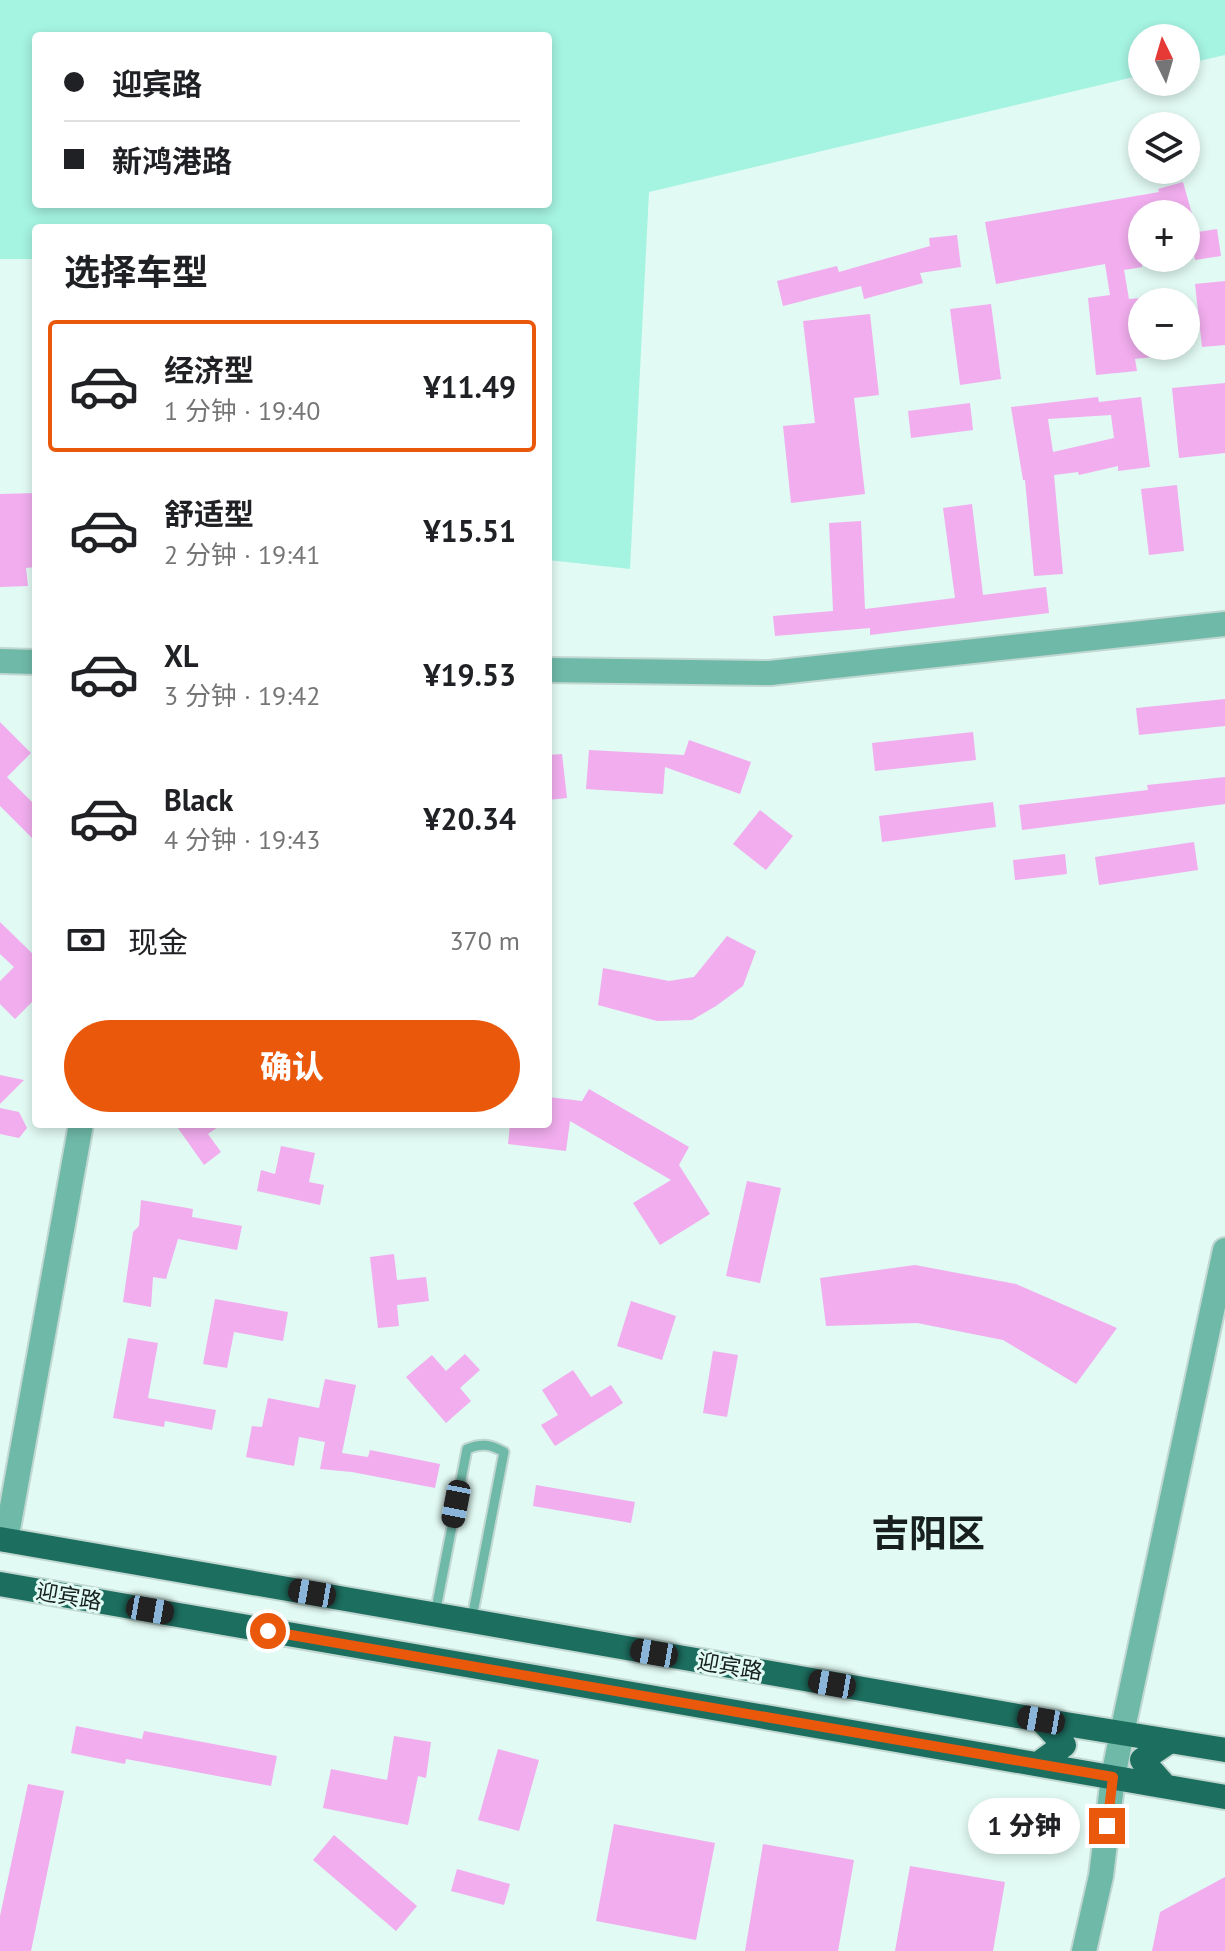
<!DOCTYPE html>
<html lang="zh">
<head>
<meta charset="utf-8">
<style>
  :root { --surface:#fff; --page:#f6f6f6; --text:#202124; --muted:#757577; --line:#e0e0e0; --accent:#ea580c }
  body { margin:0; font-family:"PT Sans","Noto Sans SC",sans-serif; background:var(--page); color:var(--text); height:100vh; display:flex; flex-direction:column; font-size:30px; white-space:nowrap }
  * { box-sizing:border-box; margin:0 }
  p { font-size:26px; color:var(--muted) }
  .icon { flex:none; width:44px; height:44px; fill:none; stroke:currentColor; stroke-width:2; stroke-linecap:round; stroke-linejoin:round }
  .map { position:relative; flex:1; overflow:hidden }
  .panel { position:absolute; left:32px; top:224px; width:520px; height:904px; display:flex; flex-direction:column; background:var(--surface); border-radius:8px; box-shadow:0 4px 12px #0003 }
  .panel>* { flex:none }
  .guide { position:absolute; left:32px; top:32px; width:520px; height:176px; border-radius:8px; box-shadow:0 4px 12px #0003; display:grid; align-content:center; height:176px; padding:0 32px; background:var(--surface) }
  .needle { width:52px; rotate:355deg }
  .controls { position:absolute; left:1128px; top:24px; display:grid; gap:16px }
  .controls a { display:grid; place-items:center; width:72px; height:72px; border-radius:50%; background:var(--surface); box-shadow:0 4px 12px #0003; font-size:40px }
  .end { position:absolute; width:36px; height:36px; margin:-18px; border:10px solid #ea580c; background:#fff; box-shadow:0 0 0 4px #fff }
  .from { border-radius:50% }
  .bubble { position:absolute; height:56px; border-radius:28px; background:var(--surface); box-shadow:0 4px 12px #0003; font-size:26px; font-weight:800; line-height:56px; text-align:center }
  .car { position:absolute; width:24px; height:48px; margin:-24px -12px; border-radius:10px; box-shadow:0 0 6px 2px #0007; background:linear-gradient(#222 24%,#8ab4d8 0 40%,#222 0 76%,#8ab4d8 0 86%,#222 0) }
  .guide b { display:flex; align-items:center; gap:28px; height:76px; font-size:30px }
  .guide b+b { border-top:2px solid var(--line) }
  .guide i { width:20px; height:20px; background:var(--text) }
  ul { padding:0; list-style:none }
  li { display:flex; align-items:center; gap:24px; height:132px; margin:0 16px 12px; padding:0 16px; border:4px solid transparent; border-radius:8px }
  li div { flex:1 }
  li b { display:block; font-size:30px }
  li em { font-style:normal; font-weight:800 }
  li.on { border-color:var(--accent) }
  li>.icon { width:72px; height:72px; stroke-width:1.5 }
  h2 { padding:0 32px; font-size:36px; line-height:96px }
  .pay { display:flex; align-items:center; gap:20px; height:88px; padding:0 32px; font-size:30px }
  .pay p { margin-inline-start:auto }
  .cta { display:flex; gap:16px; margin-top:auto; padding:16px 32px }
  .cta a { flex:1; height:92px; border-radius:48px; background:var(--accent); color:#fff; font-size:32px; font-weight:800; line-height:92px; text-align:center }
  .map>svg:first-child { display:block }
</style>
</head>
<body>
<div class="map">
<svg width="1225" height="1951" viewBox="0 0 1225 1951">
  <rect width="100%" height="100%" fill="#e1faf3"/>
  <path fill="#a5f3e1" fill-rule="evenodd" d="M0,0H1225V55L1186,64V38H1142V75L649,192L630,569L548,560V228H36V259H0ZM36,36H548V204H36Z"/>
  <path fill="#f1adee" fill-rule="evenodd" d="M1183,182L1192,214H1142V267L1124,270L1129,299L1142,298V346H1169V355L1135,359L1137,371L1096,375L1088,298L1110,295L1105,264L996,284L985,222L1159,192L1158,189Z
    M1217,229L1221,256L1195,260L1191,233Z
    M957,235L961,267L920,273L923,283L864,299L861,286L783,306L777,281L837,266L839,272L930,246L929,238Z
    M1225,281V345L1202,347L1195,284Z
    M991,304L1001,379L960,385L950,309Z
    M870,314L879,395L854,398L865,494L791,503L783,426L815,423L803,321Z
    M1225,383V453L1179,458L1172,388Z
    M1098,397L1099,402L1141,397L1150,467L1118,471V466L1079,475L1078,472L1054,475L1063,574L1034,576L1025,480H1023L1011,407ZM1111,415L1114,438L1053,452L1048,419Z
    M970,403L973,430L911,438L908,411Z
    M1177,485L1184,551L1149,555L1141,489Z
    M36,493V567L26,568L28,586L0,587V494Z
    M972,504L983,595L1046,587L1049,613L870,635V628L775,636L773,616L833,611L829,523L861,521L865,609L955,598L943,508Z
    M1225,699V726L1139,735L1136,708Z
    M0,722L31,753L7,777L36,806V842L0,806Z
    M973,732L976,760L875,771L872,743Z
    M689,740L751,762L740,794L665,767L663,794L586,789L589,750L684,755Z
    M562,754L567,798L548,800V755Z
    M1225,777V804L1022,830L1019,805L1148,790L1147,785Z
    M993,802L996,827L882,842L879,816Z
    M760,810L793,836L766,870L733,844Z
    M1194,842L1198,870L1099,885L1095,857Z
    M1065,854L1067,874L1015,880L1013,860Z
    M0,922L36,957V998L15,1019L0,1004V981L14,967L0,954Z
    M727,936L756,951L743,986L716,1006L692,1020L657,1021L598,1005L603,968L669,981L694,977Z
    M0,1075L24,1080L0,1104Z
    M589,1089L689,1147L679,1165L710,1214L660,1245L633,1203L671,1180L570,1121L566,1151L508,1144L510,1124H548V1097L582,1101Z
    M0,1108L19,1112L27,1128L19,1138L0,1134Z
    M175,1124H222L208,1134L221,1152L204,1165Z
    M281,1146L315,1153L309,1182L324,1185L320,1205L257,1191L261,1170L275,1174Z
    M747,1181L781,1188L760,1283L726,1276Z
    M141,1200L193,1209L192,1217L242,1226L237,1250L178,1239L166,1279L153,1277L151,1307L123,1302L133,1232L139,1226Z
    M394,1254L397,1280L426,1277L429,1301L397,1305L399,1326L378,1328L370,1257Z
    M915,1265L1016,1284L1117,1328L1076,1384L1003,1340L917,1323L826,1326L820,1278Z
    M215,1299L288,1312L283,1341L234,1332L227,1368L203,1364Z
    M631,1301L676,1316L662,1360L617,1346Z
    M128,1338L158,1343L148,1398L216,1410L212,1430L165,1421L164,1427L113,1418Z
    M713,1351L738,1355L727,1417L703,1413Z
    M465,1354L480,1370L460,1388L471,1401L446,1423L406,1377L432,1355L446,1371Z
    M573,1370L591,1397L611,1385L623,1403L555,1446L541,1425L558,1415L542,1390Z
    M325,1379L356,1385L342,1453L368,1457L370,1450L440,1464L435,1488L352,1472L320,1469L325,1442L299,1437L294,1466L246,1457L252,1426L262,1427L268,1398L319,1408Z
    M536,1485L635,1502L631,1523L533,1506Z
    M76,1726L142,1739L144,1731L277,1756L271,1786L126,1759L125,1764L71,1753Z
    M394,1736L431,1742L426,1778L418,1776L408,1825L323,1808L331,1769L387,1780Z
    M498,1749L539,1760L519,1831L478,1820Z
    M28,1784L64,1791L31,1951H0V1916Z
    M614,1824L715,1843L696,1940L596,1921Z
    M334,1835L417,1906L396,1931L313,1860Z
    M763,1844L854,1860L838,1951H745Z
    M910,1866L1005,1882L993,1951H895Z
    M457,1869L510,1884L504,1905L451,1891Z
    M1225,1877V1951H1152L1160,1912Z"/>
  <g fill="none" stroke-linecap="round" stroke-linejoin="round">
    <g stroke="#c1d7d1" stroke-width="13">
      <path id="service" d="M435,1614L467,1449C481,1443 490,1444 504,1452L472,1618"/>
    </g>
    <g stroke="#c1d7d1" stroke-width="28">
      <path id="tertiary" d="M0,661L36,662
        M548,670L770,673L1225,624
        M6,1540L81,1124
        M1084,1951L1101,1876L1113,1777L1122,1733L1225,1250"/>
    </g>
    <g stroke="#c1d7d1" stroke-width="28">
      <path id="trunk" d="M0,1539L1041,1720L1225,1750
        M0,1584L1225,1797
        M1038,1764L1064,1745L1041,1720
        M1165,1786L1142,1760L1170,1741"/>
    </g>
    <use href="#service" stroke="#6fb9a8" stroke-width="9"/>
    <use href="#tertiary" stroke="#6fb9a8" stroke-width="24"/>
    <use href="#trunk" stroke="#1c6e5f" stroke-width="24"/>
  </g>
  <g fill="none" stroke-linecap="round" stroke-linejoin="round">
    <path stroke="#ea580c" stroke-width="10" d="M268,1631L1113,1777L1107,1826"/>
  </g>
  <g text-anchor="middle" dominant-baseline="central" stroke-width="6" stroke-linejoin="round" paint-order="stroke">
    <g font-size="22" fill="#17201e" stroke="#e1faf3">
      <text transform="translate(69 1596) rotate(10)">迎宾路</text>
      <text transform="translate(730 1666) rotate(10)">迎宾路</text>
    </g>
    <g font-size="38" font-weight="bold" fill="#17201e" stroke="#e1faf3">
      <text x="928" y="1532">吉阳区</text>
    </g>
  </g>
</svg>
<div class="controls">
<a><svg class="needle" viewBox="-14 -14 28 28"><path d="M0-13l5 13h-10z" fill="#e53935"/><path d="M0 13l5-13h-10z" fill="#757577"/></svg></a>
<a><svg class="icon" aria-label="layers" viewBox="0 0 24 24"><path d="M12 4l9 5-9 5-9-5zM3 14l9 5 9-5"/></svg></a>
<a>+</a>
<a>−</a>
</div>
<i class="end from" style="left:268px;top:1631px"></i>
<i class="end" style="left:1107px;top:1826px"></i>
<div class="bubble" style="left:968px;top:1798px;width:112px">1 分钟</div>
<i class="car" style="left:456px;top:1504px;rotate:191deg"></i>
<i class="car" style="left:312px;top:1593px;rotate:280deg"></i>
<i class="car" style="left:150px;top:1610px;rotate:100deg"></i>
<i class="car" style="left:654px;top:1653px;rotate:280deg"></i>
<i class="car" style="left:832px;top:1684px;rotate:280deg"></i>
<i class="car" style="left:1041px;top:1720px;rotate:280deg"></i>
<div class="guide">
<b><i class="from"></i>迎宾路</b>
<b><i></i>新鸿港路</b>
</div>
<section class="panel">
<h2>选择车型</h2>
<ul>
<li class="on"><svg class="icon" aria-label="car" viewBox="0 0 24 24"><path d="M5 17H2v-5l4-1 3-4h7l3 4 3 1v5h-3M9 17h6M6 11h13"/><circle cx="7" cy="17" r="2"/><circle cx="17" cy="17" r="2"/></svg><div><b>经济型</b><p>1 分钟 · 19:40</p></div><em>¥11.49</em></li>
<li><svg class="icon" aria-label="car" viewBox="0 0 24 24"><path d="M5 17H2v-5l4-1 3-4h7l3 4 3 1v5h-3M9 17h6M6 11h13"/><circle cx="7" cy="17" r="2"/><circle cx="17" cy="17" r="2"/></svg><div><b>舒适型</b><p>2 分钟 · 19:41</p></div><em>¥15.51</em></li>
<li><svg class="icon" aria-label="car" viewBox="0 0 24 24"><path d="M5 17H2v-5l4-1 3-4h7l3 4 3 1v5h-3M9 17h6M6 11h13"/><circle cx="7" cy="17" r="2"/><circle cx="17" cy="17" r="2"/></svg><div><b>XL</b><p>3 分钟 · 19:42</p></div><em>¥19.53</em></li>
<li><svg class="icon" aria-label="car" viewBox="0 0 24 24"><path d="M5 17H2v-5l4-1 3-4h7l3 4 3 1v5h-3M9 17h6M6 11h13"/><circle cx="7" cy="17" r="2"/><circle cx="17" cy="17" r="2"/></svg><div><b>Black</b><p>4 分钟 · 19:43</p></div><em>¥20.34</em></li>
</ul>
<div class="pay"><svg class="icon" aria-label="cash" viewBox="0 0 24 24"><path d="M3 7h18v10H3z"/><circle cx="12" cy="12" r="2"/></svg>现金<p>370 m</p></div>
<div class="cta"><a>确认</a></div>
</section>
</div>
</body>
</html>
